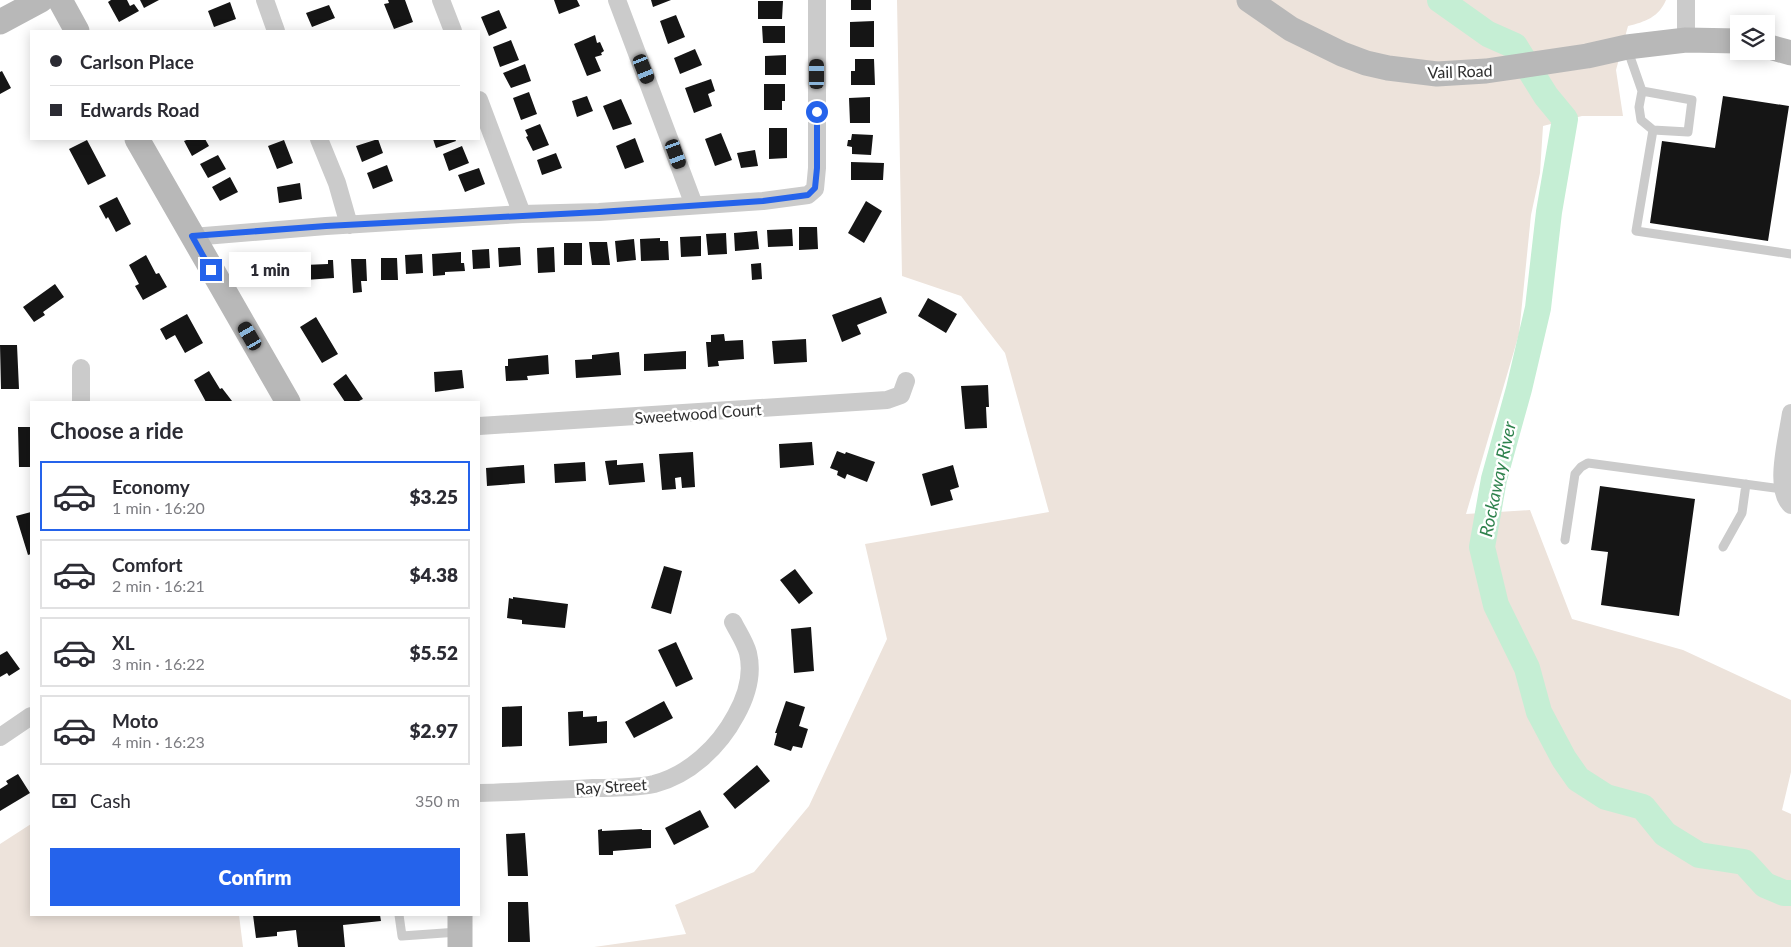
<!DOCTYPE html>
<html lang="en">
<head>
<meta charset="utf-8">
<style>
  :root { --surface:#fff; --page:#f7f7f7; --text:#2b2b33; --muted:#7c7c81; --line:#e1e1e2; --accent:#2563eb }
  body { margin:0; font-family:Lato,sans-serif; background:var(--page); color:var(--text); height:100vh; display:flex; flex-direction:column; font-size:19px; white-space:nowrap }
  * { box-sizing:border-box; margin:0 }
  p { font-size:16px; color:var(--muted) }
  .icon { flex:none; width:28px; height:28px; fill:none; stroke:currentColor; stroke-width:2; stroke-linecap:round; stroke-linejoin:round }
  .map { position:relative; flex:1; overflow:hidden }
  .side { position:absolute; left:30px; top:401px; width:450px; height:515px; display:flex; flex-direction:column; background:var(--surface); border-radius:0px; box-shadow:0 2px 12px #0003 }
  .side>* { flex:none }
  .hud { position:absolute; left:30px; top:30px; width:450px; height:110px; border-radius:0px; box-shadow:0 2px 12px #0003; display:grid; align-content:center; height:110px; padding:0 20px; background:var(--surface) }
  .tools { position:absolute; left:1730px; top:15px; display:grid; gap:10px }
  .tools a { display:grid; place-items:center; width:45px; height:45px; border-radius:0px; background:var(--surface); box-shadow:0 2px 12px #0003; font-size:25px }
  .end { position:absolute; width:22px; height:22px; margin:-11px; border:6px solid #2563eb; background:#fff; box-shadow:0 0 0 2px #fff }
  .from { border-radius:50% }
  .bubble { position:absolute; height:35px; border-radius:0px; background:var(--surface); box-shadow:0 2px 12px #0003; font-size:16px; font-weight:800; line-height:35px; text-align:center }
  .car { position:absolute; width:15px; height:30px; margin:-15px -8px; border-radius:6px; box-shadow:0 0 4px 1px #0007; background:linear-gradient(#222 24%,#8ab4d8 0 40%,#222 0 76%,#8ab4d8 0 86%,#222 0) }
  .hud b { display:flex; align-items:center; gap:18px; height:48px; font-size:19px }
  .hud b+b { border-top:1px solid var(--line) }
  .hud i { width:12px; height:12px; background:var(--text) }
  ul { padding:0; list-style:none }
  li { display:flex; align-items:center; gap:15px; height:70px; margin:0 10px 8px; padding:0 10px; border:2px solid var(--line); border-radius:0px }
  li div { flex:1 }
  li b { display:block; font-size:19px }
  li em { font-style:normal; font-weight:800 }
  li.on { border-color:var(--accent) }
  li>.icon { width:45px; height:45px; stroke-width:1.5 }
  h2 { padding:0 20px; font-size:22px; line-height:60px }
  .pay { display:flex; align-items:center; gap:12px; height:55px; padding:0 20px; font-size:19px }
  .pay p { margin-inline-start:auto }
  .button { display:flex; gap:10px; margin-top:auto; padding:10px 20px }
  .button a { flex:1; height:58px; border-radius:0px; background:var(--accent); color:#fff; font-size:20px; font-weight:800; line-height:58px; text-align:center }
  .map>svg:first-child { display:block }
</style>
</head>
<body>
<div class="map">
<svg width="1791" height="947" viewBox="0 0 1791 947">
  <rect width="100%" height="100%" fill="#fff"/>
  <path fill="#ede3db" d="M897,0H1666C1659,17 1645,22 1628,26L1616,70L1623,116H1582L1543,126L1540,173L1531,215L1519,334L1466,514L1530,510L1572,619L1683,650L1791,700V772L1782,810L1791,814V947H594L686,934L675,905L754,872L809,806L887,639L865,544L1049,512L1005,353L961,296L902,276Z
    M31,824V915H239L243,947H0V844Z"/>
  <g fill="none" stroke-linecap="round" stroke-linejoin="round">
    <path stroke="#c5eed4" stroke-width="26" d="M1440,0L1488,34L1515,46L1546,96L1565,119L1549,212L1538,308L1519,389L1494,479L1482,547L1496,605L1527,668L1539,712L1564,759L1578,779L1606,797L1643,807L1665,834L1699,855L1744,862L1765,885L1784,893H1791"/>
  </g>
  <path fill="#151515" d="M111,0H127L130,6L134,4L139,11L119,22L108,2Z
    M140,0H159L144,8Z
    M388,0H405L413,22L394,29L384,4L389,3Z
    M554,0H577L580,6L559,14Z
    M651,0H671L653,7Z
    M851,0H871V10H851Z
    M758,1H783L782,19H758Z
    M230,2L236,19L214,27L208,11Z
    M329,5L335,18L312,27L306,13Z
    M499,10L507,28L489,36L481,17Z
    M676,15L685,37L668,44L660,21Z
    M874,21V47H850V22Z
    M762,26H785V43H763Z
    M595,35L597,43L600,42L604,51L601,53L602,55L595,57L601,71L587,76L574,44Z
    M511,40L519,60L500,67L493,47Z
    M695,49L702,65L680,74L674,58Z
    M786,55V75H765V56Z
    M855,59H874L875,85H851V71H855Z
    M525,64L531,81L511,88L503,73Z
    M2,71L11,88L0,94V72Z
    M711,79L715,91L708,94L712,106L694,113L685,88Z
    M764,84H785V101H782V110H764Z
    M529,92L537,114L521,120L513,98Z
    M587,96L593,111L577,117L572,101Z
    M1723,96L1789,106L1768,241L1650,223L1662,141L1715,148Z
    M870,97V123H850L849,98Z
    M621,99L632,124L613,130L603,106Z
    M540,124L549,145L533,151L526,137L528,136L525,130Z
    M769,128H787V158L769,159Z
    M721,133L732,160L715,166L705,139Z
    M852,134L873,135L871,155L852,154V147L847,146L848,140H851Z
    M635,138L644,162L625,169L616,146Z
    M189,139H205L209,146L192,156L184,141Z
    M378,139L383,153L362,162L356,146Z
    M433,139H455L456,141L436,148Z
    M87,140L106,176L88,185L69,149Z
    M284,140L293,163L277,169L268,146Z
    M462,146L469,163L449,171L443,154Z
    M755,150L758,166L741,168L737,153Z
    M556,153L562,168L542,175L537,160Z
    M218,155L226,169L208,178L200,164Z
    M851,162L884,163L883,180H851Z
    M387,165L393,181L373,189L367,173Z
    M479,168L485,184L465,192L458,175Z
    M230,177L238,192L220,201L212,187Z
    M300,183L302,199L279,203L277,187Z
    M117,197L131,224L116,232L108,217L106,219L99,206Z
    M866,201L882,211L864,243L848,233Z
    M799,227H817L818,249L799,250Z
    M792,229L793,246L768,247L767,230Z
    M757,231L759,249L735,251L734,233Z
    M726,233L727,254L708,255L706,234Z
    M701,236V256L681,257L680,237Z
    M660,238V241H668L669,260L641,261L640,239Z
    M634,239L636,260L617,262L615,241Z
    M589,242H607L610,265H592Z
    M564,243H582V265H564Z
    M520,247L521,265L499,267L498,248Z
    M554,247L555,272L538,273L537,248Z
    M489,249L490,268L473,269L472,250Z
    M461,252V263H464L465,271L445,272V275L433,276L432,254Z
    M422,254L423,273L406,274L405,255Z
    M146,255L156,274L159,273L167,287L143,300L135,286L139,284L129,265Z
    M381,258H397L398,280H381Z
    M351,259H366L367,281H361L362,292L353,293Z
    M328,260H333L334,278L305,280L304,265L328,264Z
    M293,263L294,281L269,283L267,264Z
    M761,263L762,279L752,280L751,264Z
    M55,284L64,297L43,312L45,315L34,322L23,307Z
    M881,297L887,313L857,325L861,334L842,342L832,315Z
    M928,298L957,314L946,333L918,316Z
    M187,314L203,343L185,353L175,335L166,340L160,329Z
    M316,317L338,354L322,363L300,327Z
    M724,334L725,341L743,340L744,359L718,361L719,366L708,367L706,342H711V335Z
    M806,339L807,362L774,364L772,341Z
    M0,345H17L19,389H1Z
    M686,351V369L644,371V354Z
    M619,352L621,375L576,378L575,360L592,359V355Z
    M548,355L549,374L527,376L528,380L506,381L505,366H508V359Z
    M462,370L464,388L435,392L434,372Z
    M209,371L220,389L222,388L232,401L229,402H216L215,401L206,402L194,380Z
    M346,374L363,399L357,402H345L333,384Z
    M988,385L989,407H986L987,428L965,429L961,386Z
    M18,427H31V467H19Z
    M812,442L814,465L780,468L779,444Z
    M837,451L845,454L846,452L875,462L867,482L847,474L845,479L837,475L838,471L830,468Z
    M693,452L695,487L682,488L681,477L675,478L676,489L662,490L659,454Z
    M617,460V465L643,463L645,482L609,485L605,461Z
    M585,462L586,481L555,483L554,464Z
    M524,465L525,483L487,486L486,468Z
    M953,465L959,487L950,490L953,500L931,506L922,474Z
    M1600,486L1695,499L1679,616L1601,605L1608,552L1591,550Z
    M31,512V554L28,555L16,516Z
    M664,566L682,571L671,614L651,608Z
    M795,569L813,593L799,604L780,580Z
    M513,597L568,604L565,628L522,624V620L507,618L509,598L513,599Z
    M811,627L814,671L794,673L791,629Z
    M676,642L693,679L676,687L658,650Z
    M7,651L20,669L9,676L7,673L0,677V655Z
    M664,701L673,718L634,738L625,722Z
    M786,701L805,707L799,726L808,729L802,748L793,746L791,751L774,745L777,733H775Z
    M522,706V746L502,747V707Z
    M583,711V717L597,716V722L607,721V743L569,746L568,712Z
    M757,765L770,781L735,809L723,794Z
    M18,774L30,793L0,811V789L8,784L6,781Z
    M700,810L709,827L674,845L665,828Z
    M602,829V831L642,829V830H651V848L613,851V855H599L598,830Z
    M525,833L528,876H508L506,834Z
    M508,902H528L530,942H508Z
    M253,915H380L381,921L343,925L345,947H298L296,930L277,932V936L256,938Z"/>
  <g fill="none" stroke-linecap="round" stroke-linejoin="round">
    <path stroke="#cbcbcb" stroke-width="9" d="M1627,48L1642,91L1639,107L1641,120L1653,130L1636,231L1791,254
      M1642,91L1692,100L1688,132L1653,130
      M1565,540L1575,474L1581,467L1588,463L1782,489
      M1723,547L1742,513L1746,484
      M399,915L402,936L458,932"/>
    <path stroke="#cbcbcb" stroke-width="18" d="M265,0L276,31
      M441,0L453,31
      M617,0L694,205
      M1686,0V40
      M479,100L522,214
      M319,139L337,183L349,225
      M192,237L326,226L522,214L599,212L763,201L808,195L815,189L817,168V0
      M81,368V402
      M1791,413C1788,435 1773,490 1791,505
      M479,426L887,400L901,395L906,381
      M0,737L31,716
      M479,793C517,792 555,790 593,788C612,788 636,788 654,784C689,775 719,747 736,715C746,697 753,674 748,653C745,642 738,632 733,622"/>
    <path stroke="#b8b8b8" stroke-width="25" d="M60,0L77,31
      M1249,0L1291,29L1342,54L1366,63L1388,68L1437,74L1486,71L1587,56L1627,47L1686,40L1739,41
      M0,22L41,0
      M1766,46L1791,53
      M137,139L288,402
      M460,915V947"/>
  </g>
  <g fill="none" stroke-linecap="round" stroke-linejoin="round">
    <path stroke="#2563eb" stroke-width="6" d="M211,270L192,236L326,226L599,212L763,201L808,195L815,188L817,168V112"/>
  </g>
  <g text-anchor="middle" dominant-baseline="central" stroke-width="5" stroke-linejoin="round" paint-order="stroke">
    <g font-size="16" fill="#2e2e2e" stroke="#fff">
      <text transform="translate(1460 71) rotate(-2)">Vail Road</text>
      <text transform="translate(698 413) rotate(-4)">Sweetwood Court</text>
      <text transform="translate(611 786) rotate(-4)">Ray Street</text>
    </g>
    <g font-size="18" font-style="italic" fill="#30834e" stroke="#fff">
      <text transform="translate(1497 479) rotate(-78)">Rockaway River</text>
    </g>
  </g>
</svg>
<div class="tools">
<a><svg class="icon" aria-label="layers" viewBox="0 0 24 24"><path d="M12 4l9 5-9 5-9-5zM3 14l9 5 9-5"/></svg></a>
</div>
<i class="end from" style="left:817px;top:112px"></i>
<i class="end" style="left:211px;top:270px"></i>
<div class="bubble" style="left:229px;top:252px;width:82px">1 min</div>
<i class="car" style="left:644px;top:69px;rotate:158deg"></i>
<i class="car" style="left:817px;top:74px;rotate:0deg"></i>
<i class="car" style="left:676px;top:154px;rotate:160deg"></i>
<i class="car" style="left:250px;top:336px;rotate:330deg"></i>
<div class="hud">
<b><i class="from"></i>Carlson Place</b>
<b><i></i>Edwards Road</b>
</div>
<section class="side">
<h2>Choose a ride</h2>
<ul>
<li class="on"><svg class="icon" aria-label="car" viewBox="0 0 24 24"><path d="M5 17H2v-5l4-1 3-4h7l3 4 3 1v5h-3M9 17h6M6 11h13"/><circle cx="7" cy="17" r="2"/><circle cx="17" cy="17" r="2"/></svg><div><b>Economy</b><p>1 min · 16:20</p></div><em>$3.25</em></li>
<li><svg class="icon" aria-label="car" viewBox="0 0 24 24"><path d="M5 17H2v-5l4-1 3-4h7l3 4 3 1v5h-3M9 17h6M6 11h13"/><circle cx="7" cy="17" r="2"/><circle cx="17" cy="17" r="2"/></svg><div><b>Comfort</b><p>2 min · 16:21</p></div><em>$4.38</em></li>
<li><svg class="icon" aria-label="car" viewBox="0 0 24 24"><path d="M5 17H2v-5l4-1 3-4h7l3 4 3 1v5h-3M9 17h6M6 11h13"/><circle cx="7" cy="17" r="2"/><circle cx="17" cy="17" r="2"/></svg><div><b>XL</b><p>3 min · 16:22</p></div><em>$5.52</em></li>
<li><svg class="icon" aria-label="car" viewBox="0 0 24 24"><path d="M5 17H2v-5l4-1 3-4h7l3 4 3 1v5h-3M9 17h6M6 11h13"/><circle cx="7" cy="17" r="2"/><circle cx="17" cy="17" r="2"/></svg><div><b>Moto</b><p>4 min · 16:23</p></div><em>$2.97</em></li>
</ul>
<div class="pay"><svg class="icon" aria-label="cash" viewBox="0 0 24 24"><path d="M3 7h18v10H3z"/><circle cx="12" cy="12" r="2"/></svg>Cash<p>350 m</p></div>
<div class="button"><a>Confirm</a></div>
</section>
</div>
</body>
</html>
